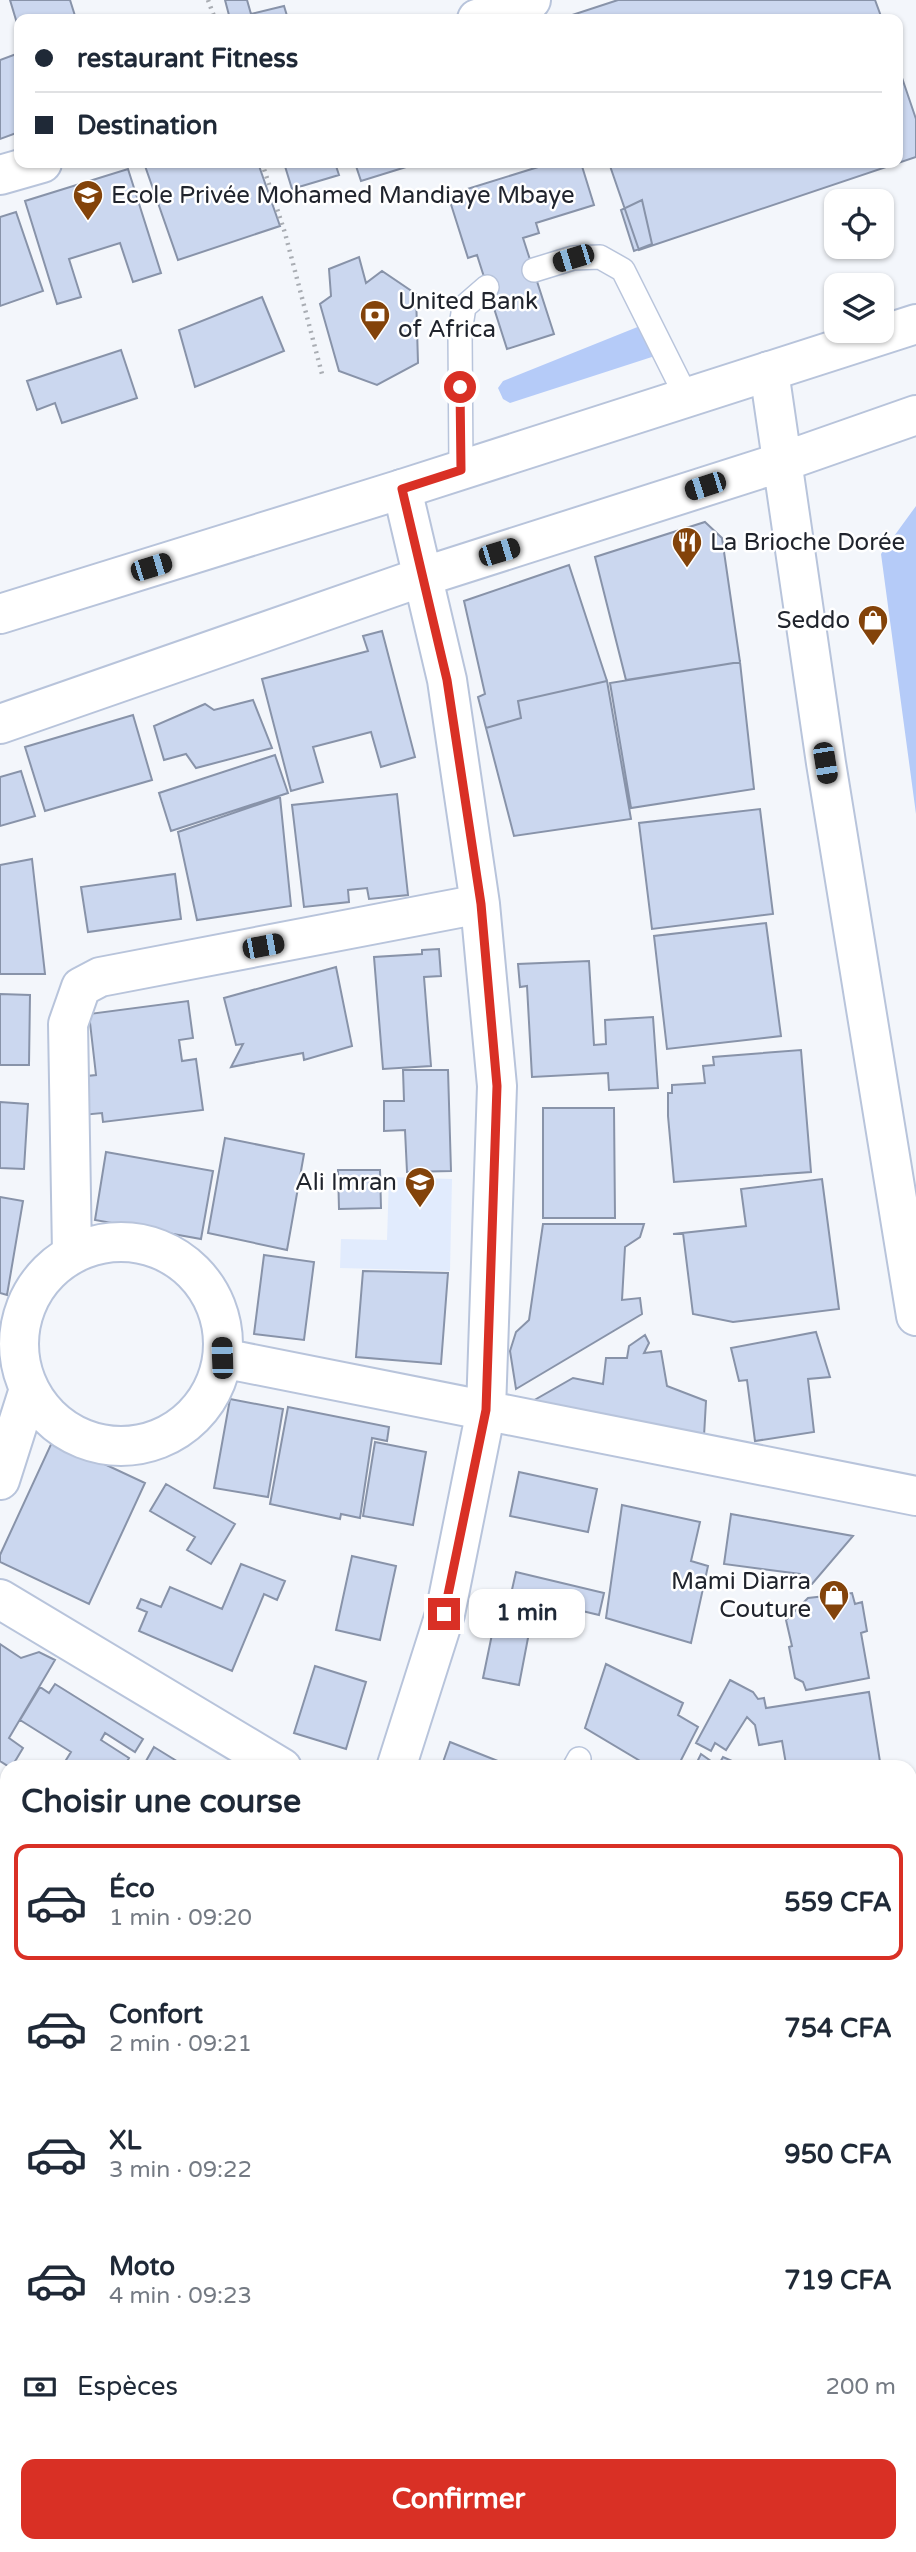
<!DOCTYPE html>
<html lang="fr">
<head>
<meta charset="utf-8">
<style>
  :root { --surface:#fff; --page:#f6f6f7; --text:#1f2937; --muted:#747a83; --line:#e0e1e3; --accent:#d93025 }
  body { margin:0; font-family:"Varela Round",sans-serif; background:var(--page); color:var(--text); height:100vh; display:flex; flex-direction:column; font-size:26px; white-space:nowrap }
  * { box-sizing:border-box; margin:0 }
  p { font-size:23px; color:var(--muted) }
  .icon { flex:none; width:38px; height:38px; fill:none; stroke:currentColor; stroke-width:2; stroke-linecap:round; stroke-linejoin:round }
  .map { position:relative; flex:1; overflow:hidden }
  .side { position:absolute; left:0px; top:1760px; width:917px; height:793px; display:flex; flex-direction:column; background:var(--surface); border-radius:21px 21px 0 0; box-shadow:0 2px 5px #0004 }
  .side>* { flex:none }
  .top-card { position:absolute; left:14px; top:14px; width:889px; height:154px; border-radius:14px; box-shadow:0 2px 5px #0004; display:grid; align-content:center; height:154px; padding:0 21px; background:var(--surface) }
  .fabs { position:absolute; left:824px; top:189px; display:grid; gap:14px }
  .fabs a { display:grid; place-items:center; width:70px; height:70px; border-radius:14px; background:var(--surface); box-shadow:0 2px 5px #0004; font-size:35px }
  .end { position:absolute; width:32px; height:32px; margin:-16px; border:9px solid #d93025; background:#fff; box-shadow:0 0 0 4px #fff }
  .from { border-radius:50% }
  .bubble { position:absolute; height:49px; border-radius:14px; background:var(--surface); box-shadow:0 2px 5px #0004; font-size:23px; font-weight:700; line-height:49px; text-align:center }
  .car { position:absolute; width:21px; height:42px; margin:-21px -10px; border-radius:9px; box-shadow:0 0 5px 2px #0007; background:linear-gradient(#222 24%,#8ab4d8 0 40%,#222 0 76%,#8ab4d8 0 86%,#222 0) }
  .top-card b { display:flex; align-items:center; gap:24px; height:66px; font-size:26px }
  .top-card b+b { border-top:2px solid var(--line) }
  .top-card i { width:18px; height:18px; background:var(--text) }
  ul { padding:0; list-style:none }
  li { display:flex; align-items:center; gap:21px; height:116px; margin:0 14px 10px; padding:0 7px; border:4px solid transparent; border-radius:14px }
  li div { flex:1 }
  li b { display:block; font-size:26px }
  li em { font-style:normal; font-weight:700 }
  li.active { border-color:var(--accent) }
  li>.icon { width:63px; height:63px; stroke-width:1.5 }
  h2 { padding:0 21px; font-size:32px; line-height:84px }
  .pay { display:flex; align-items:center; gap:18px; height:77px; padding:0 21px; font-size:26px }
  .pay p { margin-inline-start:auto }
  .action { display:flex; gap:14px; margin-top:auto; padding:14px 21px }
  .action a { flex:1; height:80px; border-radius:14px; background:var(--accent); color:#fff; font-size:28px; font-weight:700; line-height:80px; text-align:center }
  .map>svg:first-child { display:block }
</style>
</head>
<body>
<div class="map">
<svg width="916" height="2552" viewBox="0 0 916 2552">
  <rect width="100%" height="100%" fill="#f3f6fb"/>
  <path fill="#e1ebfd" d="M389,1177L452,1179L450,1271L340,1268L341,1239L387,1240Z"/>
  <path fill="#b5cbf8" d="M640,326L658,355L510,403L503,399L498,388L503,381Z
    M916,506V814L881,554Z"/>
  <path fill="#cbd7ef" stroke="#8893a9" stroke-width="2" d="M10,0H70L76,19H19V30Z
    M225,0H247L251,14L284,6L288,19H230Z
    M618,0H875L882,19H560Z
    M19,53V132L0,139V60Z
    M898,66L916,119V157L639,250L609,163H898Z
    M144,163H258L280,226L178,260Z
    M284,163H335L339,175L292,189Z
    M355,163H419L361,181Z
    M551,163H581L594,205L536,223L539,233L523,238L554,334L507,349L477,255L468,258L448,195Z
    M128,169L161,273L133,282L120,243L69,259L81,297L57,304L25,201Z
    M642,200L652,244L634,251L621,210Z
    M16,212L43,291L0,306V217Z
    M359,257L366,283L382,271L416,294L418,363L377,385L339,371L320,304L331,296L329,269Z
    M262,297L284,351L195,387L179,330Z
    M121,350L137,398L62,423L55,403L37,410L27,381Z
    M705,522L722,538L740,662L626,680L595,557Z
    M569,565L607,681L518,701L521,718L486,728L478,697L485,694L464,601Z
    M382,631L415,757L381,767L371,732L313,747L323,782L291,791L262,679L368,651L363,636Z
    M740,662L754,789L631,808L610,683Z
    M607,681L631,819L514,836L486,728L521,718L518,701Z
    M253,700L272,748L196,768L186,754L164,760L154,726L205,704L214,710Z
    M133,715L152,780L45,811L25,747Z
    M275,755L288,793L171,831L159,793Z
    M21,771L35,816L0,826V777Z
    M397,794L408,895L369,899L367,888L348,890L349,902L304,907L292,805Z
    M280,797L291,906L197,920L178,832Z
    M760,809L773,914L652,929L639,823Z
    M32,859L45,974H0V865Z
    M175,874L181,919L88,932L81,887Z
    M766,923L781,1036L667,1049L654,936Z
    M439,949L441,976L424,977L431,1066L383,1069L374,957L422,954V950Z
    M589,961L594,1045L606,1044L605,1020L653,1017L658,1088L609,1090L608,1073L532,1077L527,986L520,987L518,964Z
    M336,967L352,1046L304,1060L303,1053L231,1067L243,1044L236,1045L224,998Z
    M0,994L30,995L29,1065H0Z
    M188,1001L193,1038L179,1040L182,1061L196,1059L203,1110L103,1122L102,1113L82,1115L77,1077L96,1075L89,1014Z
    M801,1050L811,1172L674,1182L668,1116V1093H672V1085L705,1083L703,1066L714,1065L713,1057Z
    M403,1070H448L451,1171L407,1172L405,1130L384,1131V1101H404Z
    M0,1102L28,1104L24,1169L0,1168Z
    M543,1108H614L615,1218H543Z
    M225,1138L304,1154L287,1250L208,1233Z
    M106,1152L213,1171L201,1239L95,1220Z
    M338,1170H380L381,1208L339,1209Z
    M822,1179L839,1309L733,1322L693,1314L683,1233L673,1234L746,1226L741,1189Z
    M0,1197L23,1201L7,1295L0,1293Z
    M543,1224H644L640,1237L625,1247L622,1300L640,1298L642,1314L516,1389L510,1351L516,1332L529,1320Z
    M264,1255L314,1262L304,1340L254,1334Z
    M363,1271L448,1273L441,1364L356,1357Z
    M816,1332L830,1377L808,1379L814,1432L755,1441L747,1380L739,1381L731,1348Z
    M645,1335L649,1343L644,1353L661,1351L667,1386L706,1401L704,1436L531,1402L573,1378L603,1384L606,1358H627L629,1346Z
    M230,1399L283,1409L268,1497L214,1488Z
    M288,1407L389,1427L387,1441L372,1438L360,1518L341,1514L340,1519L270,1504Z
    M53,1440L145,1483L89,1604L0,1562V1555Z
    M375,1442L426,1452L413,1525L363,1516Z
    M519,1472L597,1489L588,1532L510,1516Z
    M166,1484L235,1524L211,1564L187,1550L195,1537L150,1511Z
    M622,1505L700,1522L691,1561L708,1566L691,1643L606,1618Z
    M731,1514L853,1536L812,1584H802L800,1574L724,1564Z
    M352,1556L396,1566L380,1640L336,1630Z
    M241,1564L285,1581L277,1600L264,1594L232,1671L139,1631L147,1612L137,1608L141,1599L161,1607L170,1587L222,1609Z
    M516,1572L604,1593L599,1615L511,1594Z
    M852,1593L855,1604L862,1602L867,1631L861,1633L869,1678L806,1690L803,1682L795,1678L789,1647L792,1646L786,1620L808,1598Z
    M497,1610L532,1617L519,1685L483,1678Z
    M0,1644L21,1658L39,1652L55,1660L9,1738L23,1748L11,1768L0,1761Z
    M606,1664L683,1703L678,1715L698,1727L677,1768H652L585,1728Z
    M315,1666L366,1682L346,1749L294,1733Z
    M730,1680L753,1692L758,1699L764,1698L766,1708L869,1692L881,1768H782V1765L786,1764L782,1741L759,1745L755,1725L747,1717L726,1750L715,1743L711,1751L696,1743Z
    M55,1684L143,1739L135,1752L105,1733L101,1740L129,1758L123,1768H61L71,1752L20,1720L40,1687L49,1693Z
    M450,1742L508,1765L506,1768H441Z
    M154,1747L188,1768H142Z
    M701,1754L718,1766L723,1757L748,1768H697L696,1764Z
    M7,1843V1901L0,1897V1854Z
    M912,1877L916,1897V1989L910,1990V1878Z
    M0,2001L7,2005V2038L0,2050Z
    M7,2052V2079L0,2074V2063Z
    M0,2080L7,2085L5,2105L7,2107V2167L0,2162Z
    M916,2087V2151L910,2147V2088Z
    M910,2205L916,2209V2355L910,2352Z
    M910,2373L916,2377V2531L910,2527Z
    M134,2546H270L266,2552H129Z
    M420,2546H477L484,2552H416Z
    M682,2546H754L750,2552H691Z
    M784,2546H817L825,2552H780Z"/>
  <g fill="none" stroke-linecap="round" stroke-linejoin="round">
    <g stroke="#b8c4db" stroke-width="26">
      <path id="lane" d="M534,270L573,258L600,257L623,270L686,396
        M461,470L460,332L464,307L487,287
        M574,1768L579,1759"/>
    </g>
    <g stroke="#b8c4db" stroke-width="42">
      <path id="street" d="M477,19L531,0
        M0,175L42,163
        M769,371L826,763L916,1316
        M0,724L422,577L782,462L916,415
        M19 1344a102 102 0 1 1 204 0a102 102 0 1 1-204 0Z
        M72,1253L68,1024L81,987L100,977L480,904
        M222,1358L916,1496
        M0,1480L29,1389
        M0,1599L282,1768
        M396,1768L445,1614L486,1410L497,1086L480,904L447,680L402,489
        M0,1948L7,1953
        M910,2169L916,2173
        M0,2429L7,2423
        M348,2546L354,2552
        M895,2546L904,2552"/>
    </g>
    <g stroke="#b8c4db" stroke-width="42">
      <path id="secondary" d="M0,614L402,489L916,324"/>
    </g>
    <path stroke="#a9adb3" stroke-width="4.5" stroke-dasharray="2 5" stroke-linecap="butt" d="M208,0L215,19
      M262,163L285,233L322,374"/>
    <use href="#lane" stroke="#fff" stroke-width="23"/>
    <use href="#street" stroke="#fff" stroke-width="38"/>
    <use href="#secondary" stroke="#fff" stroke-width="38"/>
  </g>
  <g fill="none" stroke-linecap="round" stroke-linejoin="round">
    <path stroke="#d93025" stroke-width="9" d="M444,1614L486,1410L497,1086L481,904L447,680L402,489L461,470L460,387"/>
  </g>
  <defs>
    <g id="school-pin" transform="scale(1.575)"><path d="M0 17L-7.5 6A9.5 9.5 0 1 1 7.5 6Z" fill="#83430a" stroke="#fff"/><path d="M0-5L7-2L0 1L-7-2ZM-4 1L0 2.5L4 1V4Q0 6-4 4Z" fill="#fff"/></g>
    <g id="bank-pin" transform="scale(1.575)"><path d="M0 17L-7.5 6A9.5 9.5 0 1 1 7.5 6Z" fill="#83430a" stroke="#fff"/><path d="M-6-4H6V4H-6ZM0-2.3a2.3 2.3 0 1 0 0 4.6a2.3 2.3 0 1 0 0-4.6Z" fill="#fff"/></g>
    <g id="restaurant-pin" transform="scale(1.575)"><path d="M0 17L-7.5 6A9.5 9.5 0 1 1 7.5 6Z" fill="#83430a" stroke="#fff"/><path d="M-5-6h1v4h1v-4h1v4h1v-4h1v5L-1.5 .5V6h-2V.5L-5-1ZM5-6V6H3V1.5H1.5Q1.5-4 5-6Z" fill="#fff"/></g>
    <g id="shop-pin" transform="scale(1.575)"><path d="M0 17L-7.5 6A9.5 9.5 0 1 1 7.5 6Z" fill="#83430a" stroke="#fff"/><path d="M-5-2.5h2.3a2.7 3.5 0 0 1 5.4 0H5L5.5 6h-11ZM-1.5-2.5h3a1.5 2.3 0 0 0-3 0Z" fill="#fff"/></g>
  </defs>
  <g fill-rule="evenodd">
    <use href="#school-pin" x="88" y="195"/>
    <use href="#bank-pin" x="375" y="315"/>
    <use href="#restaurant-pin" x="687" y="542"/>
    <use href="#shop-pin" x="873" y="620"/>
    <use href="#school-pin" x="420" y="1182"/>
    <use href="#shop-pin" x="834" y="1595"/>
  </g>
  <g text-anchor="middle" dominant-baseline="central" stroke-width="5" stroke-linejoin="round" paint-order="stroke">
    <g font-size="24" fill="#20242d" stroke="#fff" text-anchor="start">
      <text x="111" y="195">Ecole Privée Mohamed Mandiaye Mbaye</text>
      <text x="398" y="301">United Bank<tspan x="398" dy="28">of Africa</tspan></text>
      <text x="710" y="542">La Brioche Dorée</text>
      <text x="850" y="620" text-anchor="end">Seddo</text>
      <text x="397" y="1182" text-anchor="end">Ali Imran</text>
      <text x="811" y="1581" text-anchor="end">Mami Diarra<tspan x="811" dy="28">Couture</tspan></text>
    </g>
  </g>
</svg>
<div class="fabs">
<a><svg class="icon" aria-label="locate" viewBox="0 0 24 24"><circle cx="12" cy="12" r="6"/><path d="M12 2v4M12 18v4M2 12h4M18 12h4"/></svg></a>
<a><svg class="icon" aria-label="layers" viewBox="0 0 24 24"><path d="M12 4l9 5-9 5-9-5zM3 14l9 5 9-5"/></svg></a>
</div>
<i class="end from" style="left:460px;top:387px"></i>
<i class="end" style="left:444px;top:1614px"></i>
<div class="bubble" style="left:469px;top:1589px;width:116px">1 min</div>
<i class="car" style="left:573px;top:258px;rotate:253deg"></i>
<i class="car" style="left:705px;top:486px;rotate:252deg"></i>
<i class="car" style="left:499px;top:552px;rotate:73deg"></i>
<i class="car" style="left:151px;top:567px;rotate:73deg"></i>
<i class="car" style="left:825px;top:763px;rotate:171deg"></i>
<i class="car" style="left:263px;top:946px;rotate:79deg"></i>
<i class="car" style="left:222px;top:1358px;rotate:358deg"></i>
<div class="top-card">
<b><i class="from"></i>restaurant Fitness</b>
<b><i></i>Destination</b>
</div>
<section class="side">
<h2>Choisir une course</h2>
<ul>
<li class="active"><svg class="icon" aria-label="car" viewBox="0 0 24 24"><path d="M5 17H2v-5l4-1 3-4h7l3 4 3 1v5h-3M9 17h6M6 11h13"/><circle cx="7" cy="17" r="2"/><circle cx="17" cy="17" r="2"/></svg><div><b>Éco</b><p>1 min · 09:20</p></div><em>559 CFA</em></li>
<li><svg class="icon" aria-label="car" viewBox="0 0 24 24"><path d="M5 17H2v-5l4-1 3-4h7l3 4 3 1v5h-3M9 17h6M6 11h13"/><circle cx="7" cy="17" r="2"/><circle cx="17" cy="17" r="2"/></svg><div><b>Confort</b><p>2 min · 09:21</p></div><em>754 CFA</em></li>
<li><svg class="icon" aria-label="car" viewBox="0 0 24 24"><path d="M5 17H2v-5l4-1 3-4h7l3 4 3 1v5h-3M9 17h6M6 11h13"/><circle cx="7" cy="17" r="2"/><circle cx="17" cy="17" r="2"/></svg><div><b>XL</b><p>3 min · 09:22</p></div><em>950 CFA</em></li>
<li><svg class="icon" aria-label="car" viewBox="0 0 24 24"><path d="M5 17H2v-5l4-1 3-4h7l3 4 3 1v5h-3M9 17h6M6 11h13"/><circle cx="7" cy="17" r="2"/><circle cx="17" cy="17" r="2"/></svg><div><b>Moto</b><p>4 min · 09:23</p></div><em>719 CFA</em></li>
</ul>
<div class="pay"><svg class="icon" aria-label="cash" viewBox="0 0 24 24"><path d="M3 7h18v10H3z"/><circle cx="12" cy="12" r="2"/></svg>Espèces<p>200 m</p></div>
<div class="action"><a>Confirmer</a></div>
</section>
</div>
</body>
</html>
